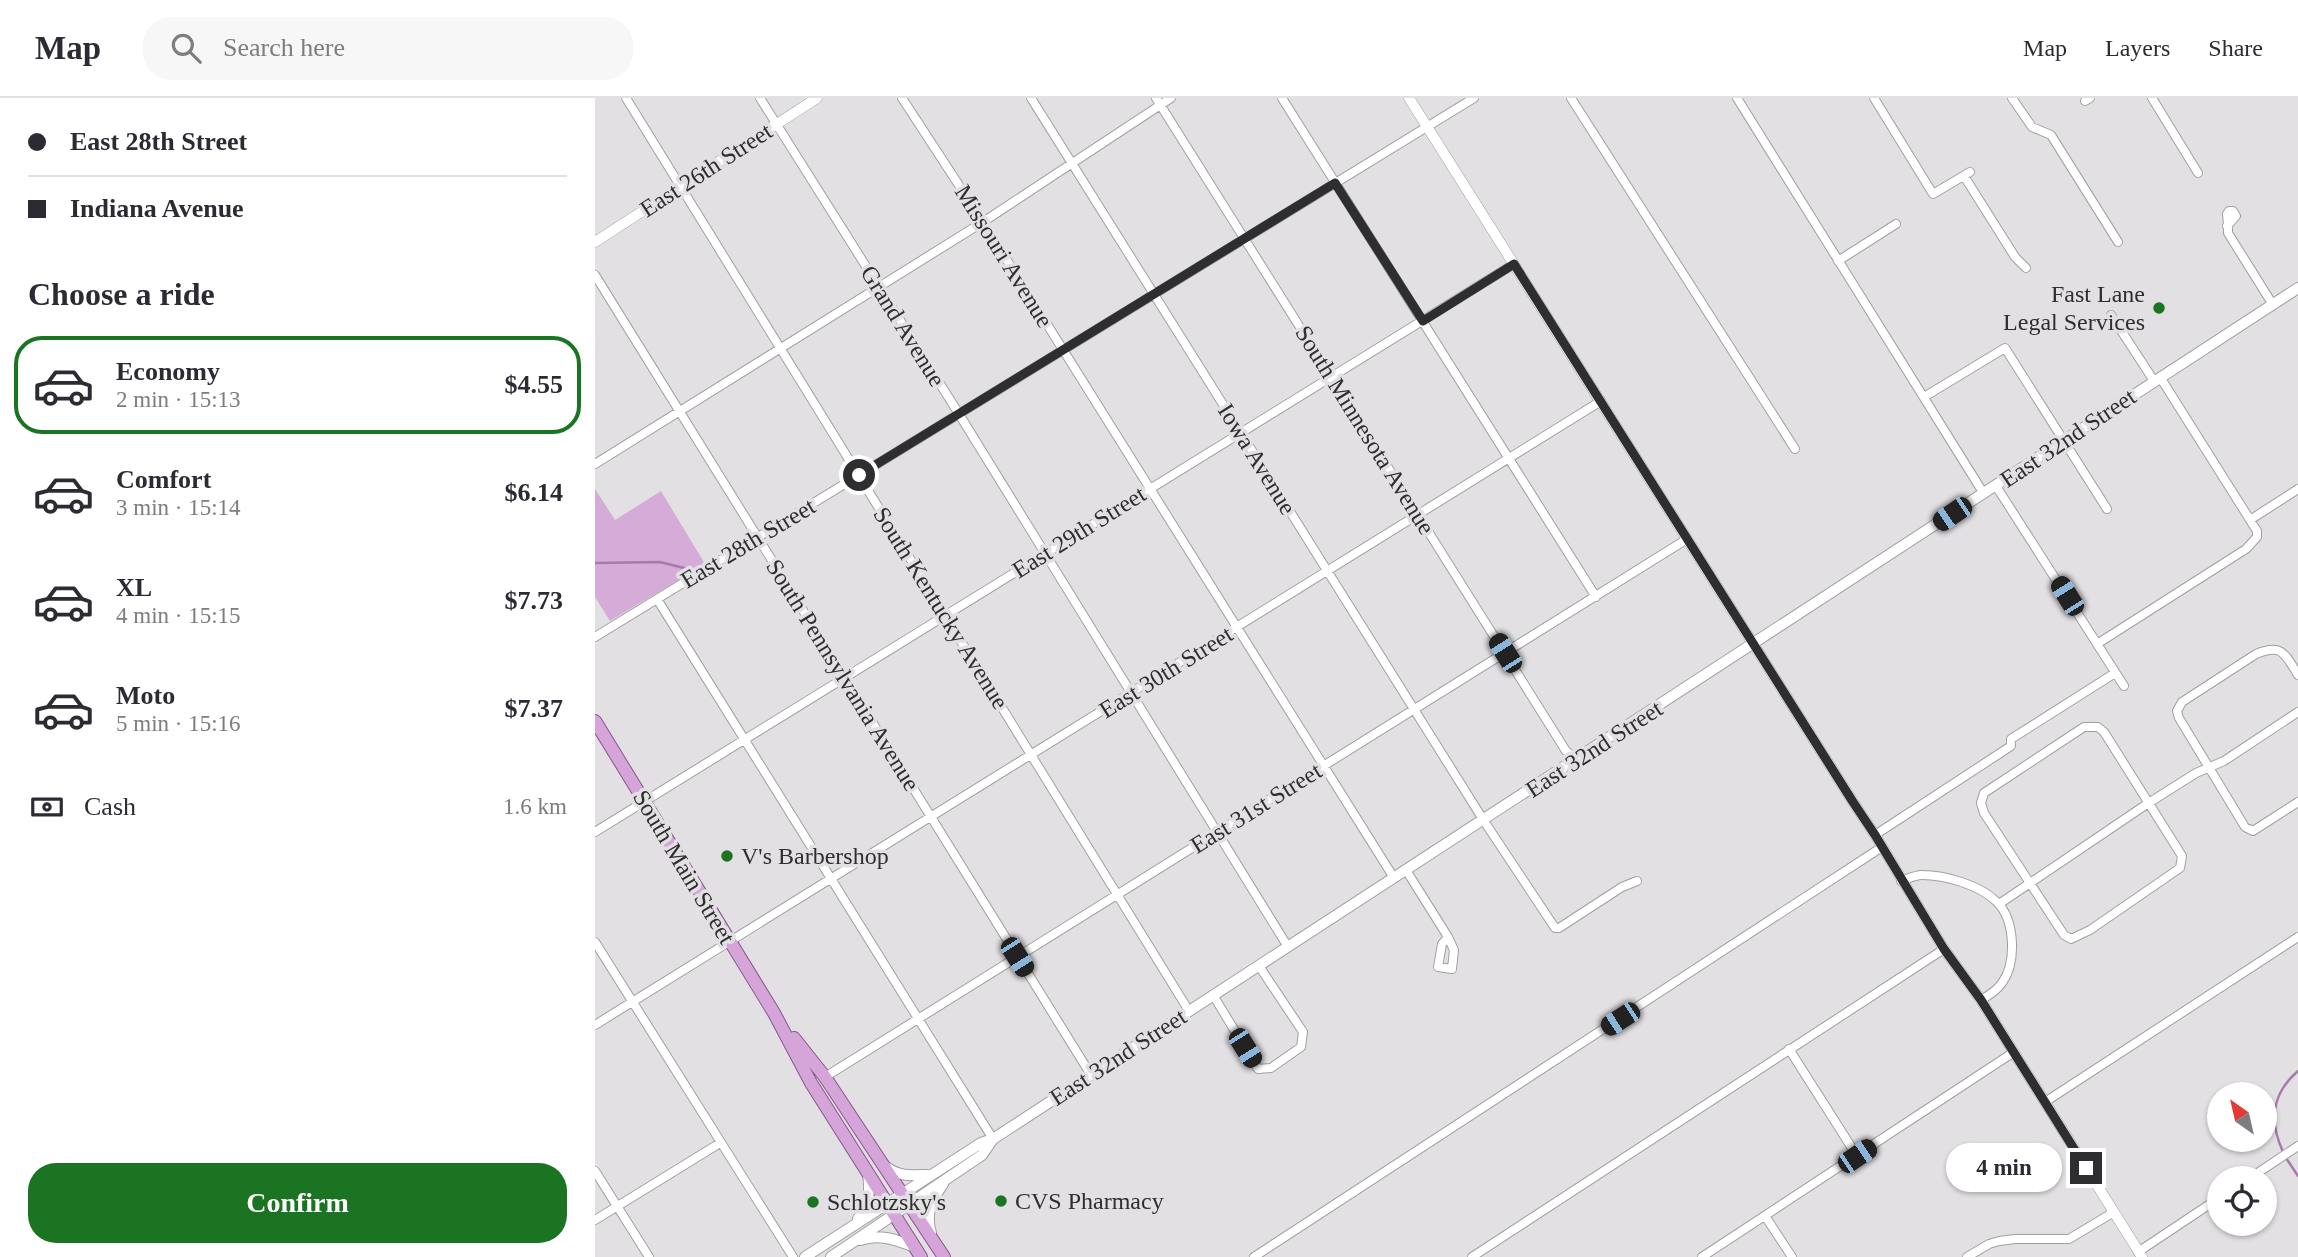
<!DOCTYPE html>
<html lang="en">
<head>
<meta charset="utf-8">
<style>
  :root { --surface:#fff; --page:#f7f7f7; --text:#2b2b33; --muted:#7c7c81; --line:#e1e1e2; --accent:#1a7422 }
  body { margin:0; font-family:"Times New Roman",serif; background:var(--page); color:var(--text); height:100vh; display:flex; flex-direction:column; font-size:26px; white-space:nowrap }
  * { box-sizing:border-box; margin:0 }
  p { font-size:23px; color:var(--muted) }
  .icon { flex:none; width:38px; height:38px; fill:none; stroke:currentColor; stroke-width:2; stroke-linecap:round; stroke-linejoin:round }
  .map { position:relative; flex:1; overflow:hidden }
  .details { display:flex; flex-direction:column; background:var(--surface); width:595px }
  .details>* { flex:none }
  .guide { display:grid; align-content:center; height:154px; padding:0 28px; background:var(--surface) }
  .needle { width:46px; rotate:326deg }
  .fabs { position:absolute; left:1612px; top:984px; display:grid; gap:14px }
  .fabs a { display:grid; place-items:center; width:70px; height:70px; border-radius:50%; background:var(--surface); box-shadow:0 2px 5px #0004; font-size:35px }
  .end { position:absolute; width:32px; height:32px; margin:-16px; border:9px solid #2e2d2f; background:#fff; box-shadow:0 0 0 4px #fff }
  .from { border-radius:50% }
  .bubble { position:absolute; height:49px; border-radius:24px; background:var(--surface); box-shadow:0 2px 5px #0004; font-size:23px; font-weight:800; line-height:49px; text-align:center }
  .car { position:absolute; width:21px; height:42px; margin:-21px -10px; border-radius:9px; box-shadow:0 0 5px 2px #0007; background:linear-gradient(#222 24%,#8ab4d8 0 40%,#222 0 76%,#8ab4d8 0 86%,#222 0) }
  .guide b { display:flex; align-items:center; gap:24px; height:66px; font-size:26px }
  .guide b+b { border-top:2px solid var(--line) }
  .guide i { width:18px; height:18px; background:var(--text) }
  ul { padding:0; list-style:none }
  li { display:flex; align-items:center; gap:21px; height:98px; margin:0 14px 10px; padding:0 14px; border:4px solid transparent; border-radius:28px }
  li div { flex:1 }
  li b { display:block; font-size:26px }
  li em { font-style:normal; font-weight:800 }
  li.active { border-color:var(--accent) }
  li>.icon { width:63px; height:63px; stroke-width:1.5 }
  h2 { padding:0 28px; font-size:32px; line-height:84px }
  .pay { display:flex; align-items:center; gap:18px; height:77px; padding:0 28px; font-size:26px }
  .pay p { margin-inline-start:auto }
  .primary-button { display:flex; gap:14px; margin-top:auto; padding:14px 28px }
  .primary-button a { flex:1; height:80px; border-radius:28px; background:var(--accent); color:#fff; font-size:28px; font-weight:800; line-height:80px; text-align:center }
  header { display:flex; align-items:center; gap:42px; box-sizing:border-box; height:98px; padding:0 35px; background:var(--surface); border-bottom:2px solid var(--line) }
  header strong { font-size:33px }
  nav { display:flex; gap:38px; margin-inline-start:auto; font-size:24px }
  .search { width:490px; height:63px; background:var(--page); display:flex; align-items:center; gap:18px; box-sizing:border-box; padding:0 24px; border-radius:28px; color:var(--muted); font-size:26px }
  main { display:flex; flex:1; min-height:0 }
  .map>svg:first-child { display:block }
</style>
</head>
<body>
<header>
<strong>Map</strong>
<div class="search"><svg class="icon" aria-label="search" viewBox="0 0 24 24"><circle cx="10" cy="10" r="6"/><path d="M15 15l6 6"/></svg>Search here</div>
<nav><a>Map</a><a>Layers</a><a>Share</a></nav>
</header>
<main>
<section class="details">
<div class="guide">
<b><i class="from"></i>East 28th Street</b>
<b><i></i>Indiana Avenue</b>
</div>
<h2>Choose a ride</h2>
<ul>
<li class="active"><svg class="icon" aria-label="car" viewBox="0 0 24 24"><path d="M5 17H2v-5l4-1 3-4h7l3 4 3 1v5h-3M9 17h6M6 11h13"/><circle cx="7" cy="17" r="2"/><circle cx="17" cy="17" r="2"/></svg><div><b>Economy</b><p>2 min · 15:13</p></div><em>$4.55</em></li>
<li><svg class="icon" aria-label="car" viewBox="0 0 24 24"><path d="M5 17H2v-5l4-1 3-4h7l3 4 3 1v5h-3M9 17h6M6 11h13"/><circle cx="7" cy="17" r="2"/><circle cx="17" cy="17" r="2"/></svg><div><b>Comfort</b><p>3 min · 15:14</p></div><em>$6.14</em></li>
<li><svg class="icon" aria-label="car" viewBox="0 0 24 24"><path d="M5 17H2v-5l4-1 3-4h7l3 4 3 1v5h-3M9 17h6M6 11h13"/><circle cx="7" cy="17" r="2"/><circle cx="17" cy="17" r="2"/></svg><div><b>XL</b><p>4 min · 15:15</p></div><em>$7.73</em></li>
<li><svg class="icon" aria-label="car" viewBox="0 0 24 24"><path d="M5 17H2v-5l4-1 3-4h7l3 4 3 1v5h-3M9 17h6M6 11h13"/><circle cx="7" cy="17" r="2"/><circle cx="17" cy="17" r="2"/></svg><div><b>Moto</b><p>5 min · 15:16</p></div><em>$7.37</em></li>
</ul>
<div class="pay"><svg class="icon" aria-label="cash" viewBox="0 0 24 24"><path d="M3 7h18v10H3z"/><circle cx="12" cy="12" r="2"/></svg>Cash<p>1.6 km</p></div>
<div class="primary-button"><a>Confirm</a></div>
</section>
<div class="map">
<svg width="1703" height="1159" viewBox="0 0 1703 1159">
  <rect width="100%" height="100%" fill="#e3e0e3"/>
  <path fill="#d4acd7" d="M0,391L20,422L66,393L110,466L15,523L0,499Z"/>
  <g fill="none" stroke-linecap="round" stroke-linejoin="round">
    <path stroke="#a87aac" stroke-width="2.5" d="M0,465L65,464L97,472
      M1688,1054C1674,1023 1676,996 1703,973
      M1691,1060L1703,1078"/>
    <g stroke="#a19fa2" stroke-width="10">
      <path id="minor" d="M31,0L594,913
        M165,0L364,316L693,849
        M307,0L388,124L799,780
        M436,0L889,723L960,830H964L1027,789L1042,783
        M561,0L971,653L982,661
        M687,0L1001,499
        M976,0L1200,351
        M1142,0L1389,396
        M1279,0L1338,96L1375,74
        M1417,0L1437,29L1456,37L1523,144
        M1557,0L1603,75
        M1490,3L1495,0
        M1369,78L1420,159L1431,170
        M1632,128L1641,118L1638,113H1634L1632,116C1633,122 1633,129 1633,135L1678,207
        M1243,163L1301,126
        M0,177L496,977
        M1516,217L1559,283
        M1329,299L1410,250L1512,411
        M0,366L388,124L576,0
        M1401,388L1529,588
        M1655,422L1703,391
        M62,501L398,1041
        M0,539L879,0
        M1502,546L1651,451L1662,439V433L1565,279
        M1703,577C1690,556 1687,545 1661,556L1587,604L1582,613L1584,620L1650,729L1658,733L1703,704
        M1489,629H1503L1509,634L1587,758L1585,770L1495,832L1476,841L1469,837L1389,715L1386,705L1389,695Z
        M0,734L919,166
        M1280,737L1416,648V641L1520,575
        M811,772L853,839
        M1306,783C1312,781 1320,777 1327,777C1350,777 1385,787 1402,804C1420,822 1422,864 1407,885C1402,892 1393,898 1386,902
        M1404,806L1552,706L1601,675L1629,663L1703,614
        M853,839L859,852L857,871L843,869L847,846Z
        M0,844L198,1159
        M618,897L663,971L676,970L706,949L708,934L664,868
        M0,927L1006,303
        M1194,951L1262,1058
        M230,979L1092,441
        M1450,1004L1703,839
        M0,1073L54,1159
        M1655,1080L1703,1048
        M1170,1118L1197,1159
        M0,1122L125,1045
        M1543,1154L1624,1100
        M659,1159L1287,749
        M877,1159L1349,851
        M1107,1159L1419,954
        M1372,1159L1394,1146L1404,1143L1420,1141H1474L1519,1114"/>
    </g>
    <g stroke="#a19fa2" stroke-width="11">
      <path id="tertiary" d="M814,0L1258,704L1280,737L1349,851L1386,902L1547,1159
        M0,144L222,0"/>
    </g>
    <g stroke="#a19fa2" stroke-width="12">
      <path id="secondary" d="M291,1069C305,1079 316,1077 332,1077
        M263,1121C273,1107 276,1094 273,1077
        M336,1135C330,1115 337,1102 348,1086
        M265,1142C284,1135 302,1142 320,1149
        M210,1159L386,1045L398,1041L1703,190
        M236,1159L387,1057L398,1041"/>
    </g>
    <g stroke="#88548d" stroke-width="14">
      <path id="primary" d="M0,623L179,915L216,985L326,1159
        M199,940L230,979L349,1159"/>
    </g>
    <use href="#minor" stroke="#fff" stroke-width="8"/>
    <use href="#tertiary" stroke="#fff" stroke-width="10"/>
    <use href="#secondary" stroke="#fff" stroke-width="10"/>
    <use href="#primary" stroke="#d5a5d9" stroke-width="12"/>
  </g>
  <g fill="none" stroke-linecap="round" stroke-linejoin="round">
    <path stroke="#2e2d2f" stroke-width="9" d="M264,377L740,85L828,223L919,166L1258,704L1280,737L1349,851L1386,902L1491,1070"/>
  </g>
  <g fill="#1a7422" stroke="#e3e0e3" stroke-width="2.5">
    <circle cx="1564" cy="210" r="7"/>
    <circle cx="132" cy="758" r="7"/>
    <circle cx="406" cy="1103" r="7"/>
    <circle cx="218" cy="1104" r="7"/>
  </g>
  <g text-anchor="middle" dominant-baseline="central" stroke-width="7" stroke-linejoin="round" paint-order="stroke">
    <g font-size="24" fill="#2e2d2f" stroke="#e3e0e3">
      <text transform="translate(111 72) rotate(-33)">East 26th Street</text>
      <text transform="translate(409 158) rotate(58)">Missouri Avenue</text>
      <text transform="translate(308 228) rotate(58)">Grand Avenue</text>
      <text transform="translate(770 332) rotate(58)">South Minnesota Avenue</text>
      <text transform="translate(1473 340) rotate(-34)">East 32nd Street</text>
      <text transform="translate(662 361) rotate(58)">Iowa Avenue</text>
      <text transform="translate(484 434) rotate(-32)">East 29th Street</text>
      <text transform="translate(153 445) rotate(-31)">East 28th Street</text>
      <text transform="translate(346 510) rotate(58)">South Kentucky Avenue</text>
      <text transform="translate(571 574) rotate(-32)">East 30th Street</text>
      <text transform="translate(248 577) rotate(58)">South Pennsylvania Avenue</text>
      <text transform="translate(999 651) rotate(-33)">East 32nd Street</text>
      <text transform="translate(661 710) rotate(-32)">East 31st Street</text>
      <text transform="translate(89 769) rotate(59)">South Main Street</text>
      <text transform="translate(523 959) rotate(-33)">East 32nd Street</text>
    </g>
    <g font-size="24" fill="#2e2d2f" stroke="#e3e0e3" text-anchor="start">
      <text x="1550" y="196" text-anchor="end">Fast Lane<tspan x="1550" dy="28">Legal Services</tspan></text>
      <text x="146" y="758">V's Barbershop</text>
      <text x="420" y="1103">CVS Pharmacy</text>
      <text x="232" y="1104">Schlotzsky's</text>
    </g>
  </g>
</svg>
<div class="fabs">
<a><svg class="needle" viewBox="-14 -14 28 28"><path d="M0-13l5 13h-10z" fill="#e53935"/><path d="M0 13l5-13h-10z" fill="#7c7c81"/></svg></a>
<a><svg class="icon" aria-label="locate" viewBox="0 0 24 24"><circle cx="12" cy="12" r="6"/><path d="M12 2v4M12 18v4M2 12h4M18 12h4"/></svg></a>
</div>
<i class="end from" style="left:264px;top:377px"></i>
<i class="end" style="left:1491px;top:1070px"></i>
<div class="bubble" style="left:1351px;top:1045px;width:116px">4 min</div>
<i class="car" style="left:1357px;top:416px;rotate:236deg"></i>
<i class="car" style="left:1472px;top:498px;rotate:328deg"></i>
<i class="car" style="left:910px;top:555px;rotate:328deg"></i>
<i class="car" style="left:422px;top:859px;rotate:148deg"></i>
<i class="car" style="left:1025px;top:921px;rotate:237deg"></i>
<i class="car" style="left:650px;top:950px;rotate:148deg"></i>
<i class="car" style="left:1262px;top:1058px;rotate:56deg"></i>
</div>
</main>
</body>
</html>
